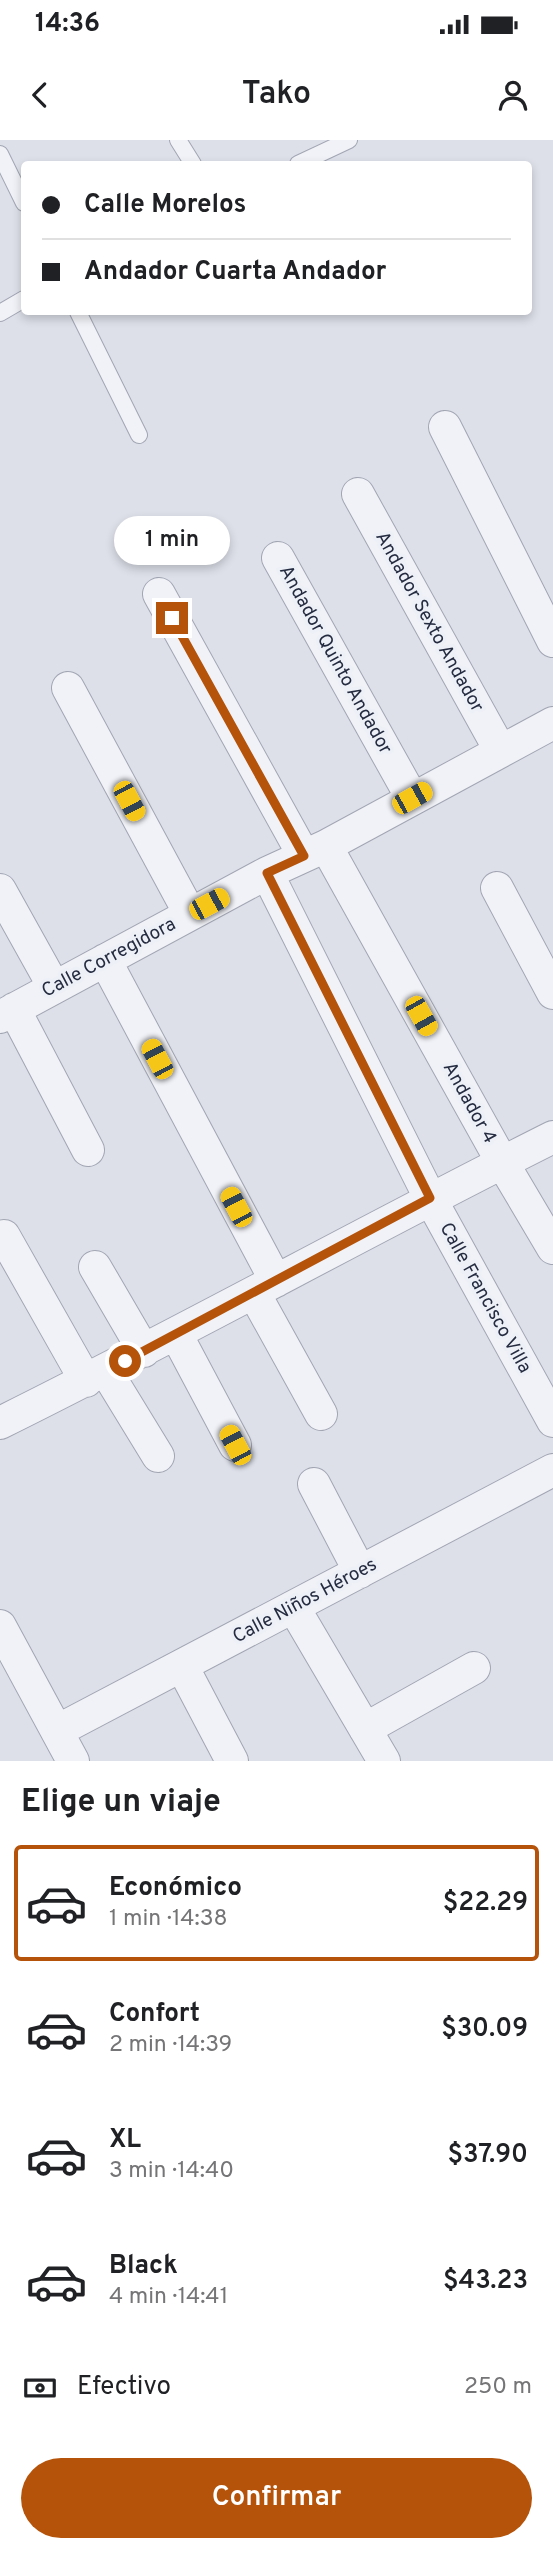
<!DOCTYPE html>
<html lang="es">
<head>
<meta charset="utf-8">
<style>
  :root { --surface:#fff; --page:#f6f6f6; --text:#202124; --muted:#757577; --line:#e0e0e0; --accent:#b45309 }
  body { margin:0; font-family:Overpass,sans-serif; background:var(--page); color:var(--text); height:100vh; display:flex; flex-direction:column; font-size:26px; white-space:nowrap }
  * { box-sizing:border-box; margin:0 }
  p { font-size:23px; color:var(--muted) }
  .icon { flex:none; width:38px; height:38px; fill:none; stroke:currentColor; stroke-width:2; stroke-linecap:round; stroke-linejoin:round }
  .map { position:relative; height:1621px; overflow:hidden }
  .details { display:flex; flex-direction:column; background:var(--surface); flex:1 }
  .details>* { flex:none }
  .top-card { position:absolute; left:21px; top:21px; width:511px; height:154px; border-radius:7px; box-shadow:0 4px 10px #0003; display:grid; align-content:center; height:154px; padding:0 21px; background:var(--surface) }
  .end { position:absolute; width:32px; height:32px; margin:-16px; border:9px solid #b45309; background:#fff; box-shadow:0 0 0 4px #fff }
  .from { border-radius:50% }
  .bubble { position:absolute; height:49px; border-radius:24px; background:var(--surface); box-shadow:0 4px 10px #0003; font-size:23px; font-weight:600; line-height:49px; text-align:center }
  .car { position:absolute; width:21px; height:42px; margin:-21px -10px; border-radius:9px; box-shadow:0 0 5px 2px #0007; background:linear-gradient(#f5c518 24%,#345 0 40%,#f5c518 0 76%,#345 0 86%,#f5c518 0) }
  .top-card b { display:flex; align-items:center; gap:24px; height:66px; font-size:26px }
  .top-card b+b { border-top:2px solid var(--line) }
  .top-card i { width:18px; height:18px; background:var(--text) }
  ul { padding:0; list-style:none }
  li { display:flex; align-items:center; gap:21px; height:116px; margin:0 14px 10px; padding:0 7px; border:4px solid transparent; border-radius:7px }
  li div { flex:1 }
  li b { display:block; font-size:26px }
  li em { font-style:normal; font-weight:600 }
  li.current { border-color:var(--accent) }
  li>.icon { width:63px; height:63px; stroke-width:1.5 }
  h2 { padding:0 21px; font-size:32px; line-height:84px }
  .pay { display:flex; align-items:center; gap:18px; height:77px; padding:0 21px; font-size:26px }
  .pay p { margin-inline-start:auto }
  .button { display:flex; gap:14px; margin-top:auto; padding:14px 21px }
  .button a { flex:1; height:80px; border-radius:42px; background:var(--accent); color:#fff; font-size:28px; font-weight:600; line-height:80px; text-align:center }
  .status { display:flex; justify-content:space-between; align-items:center; height:49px; padding:0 35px; background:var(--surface); direction:ltr }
  .status svg { height:19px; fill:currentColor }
  header { display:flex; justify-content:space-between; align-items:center; height:91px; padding:0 21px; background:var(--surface); font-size:32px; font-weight:600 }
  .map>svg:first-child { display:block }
</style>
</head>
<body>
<div class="status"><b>14:36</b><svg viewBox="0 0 49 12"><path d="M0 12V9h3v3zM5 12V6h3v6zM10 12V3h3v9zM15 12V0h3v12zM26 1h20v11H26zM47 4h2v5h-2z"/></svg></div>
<header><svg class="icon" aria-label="back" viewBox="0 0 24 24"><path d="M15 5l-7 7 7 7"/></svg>Tako<svg class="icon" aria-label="person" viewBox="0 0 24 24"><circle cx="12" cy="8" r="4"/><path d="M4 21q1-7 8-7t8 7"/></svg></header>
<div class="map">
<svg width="553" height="1621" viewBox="0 0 553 1621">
  <rect width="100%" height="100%" fill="#dde0e9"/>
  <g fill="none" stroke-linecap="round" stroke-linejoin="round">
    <g stroke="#a2a6b3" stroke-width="18">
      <path id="lane" d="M178,0L193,24
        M0,14L24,63
        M298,24L349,0
        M78,172L139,295
        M0,173L24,159"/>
    </g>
    <g stroke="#a2a6b3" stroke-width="34">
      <path id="street" d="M445,287L553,501
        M358,354L500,610
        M278,418L412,658
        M159,454L304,716
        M68,548L190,774
        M326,706L502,1022L553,1108
        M267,733L430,1058L553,1281
        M497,748L553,853
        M0,750L54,847
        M105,820L276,1141
        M14,869L88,1010
        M0,877L267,733L326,706L553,583
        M4,1096L86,1241
        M95,1127L144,1211
        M254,1153L321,1274
        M176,1194L235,1305
        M106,1231L158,1316
        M0,1283C186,1191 367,1090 553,997
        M314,1344L360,1432
        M294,1468L384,1621
        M0,1486L73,1621
        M182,1526L232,1621
        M365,1589L474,1528
        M57,1591L553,1330"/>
    </g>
    <use href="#lane" stroke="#f1f2f7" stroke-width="16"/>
    <use href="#street" stroke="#f1f2f7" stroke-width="32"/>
  </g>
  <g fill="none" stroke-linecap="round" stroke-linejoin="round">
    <path stroke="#b45309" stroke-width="9" d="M125,1221L430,1058L267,733L304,716L172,478"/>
  </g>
  <g text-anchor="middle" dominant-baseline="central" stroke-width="7" stroke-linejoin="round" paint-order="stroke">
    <g font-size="19" fill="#252c41" stroke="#edf0f6">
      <text transform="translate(429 482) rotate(61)">Andador Sexto Andador</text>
      <text transform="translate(335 520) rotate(61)">Andador Quinto Andador</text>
      <text transform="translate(109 818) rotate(-28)">Calle Corregidora</text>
      <text transform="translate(469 963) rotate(61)">Andador 4</text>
      <text transform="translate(485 1158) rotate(61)">Calle Francisco Villa</text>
      <text transform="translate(305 1461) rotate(-28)">Calle Niños Héroes</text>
    </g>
  </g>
</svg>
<i class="end from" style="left:125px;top:1221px"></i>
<i class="end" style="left:172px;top:478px"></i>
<div class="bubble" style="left:114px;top:376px;width:116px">1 min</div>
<i class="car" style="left:412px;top:658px;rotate:61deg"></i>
<i class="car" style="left:129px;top:661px;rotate:152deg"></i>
<i class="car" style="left:209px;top:764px;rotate:62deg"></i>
<i class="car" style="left:421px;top:876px;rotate:151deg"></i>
<i class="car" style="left:157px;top:919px;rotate:332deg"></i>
<i class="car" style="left:236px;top:1067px;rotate:332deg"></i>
<i class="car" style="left:235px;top:1305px;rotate:332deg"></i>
<div class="top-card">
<b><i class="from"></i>Calle Morelos</b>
<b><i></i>Andador Cuarta Andador</b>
</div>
</div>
<section class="details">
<h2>Elige un viaje</h2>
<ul>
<li class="current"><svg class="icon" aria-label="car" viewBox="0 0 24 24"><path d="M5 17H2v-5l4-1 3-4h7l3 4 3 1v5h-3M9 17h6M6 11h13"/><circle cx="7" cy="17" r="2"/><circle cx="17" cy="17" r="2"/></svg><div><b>Económico</b><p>1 min · 14:38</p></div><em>$22.29</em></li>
<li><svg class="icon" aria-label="car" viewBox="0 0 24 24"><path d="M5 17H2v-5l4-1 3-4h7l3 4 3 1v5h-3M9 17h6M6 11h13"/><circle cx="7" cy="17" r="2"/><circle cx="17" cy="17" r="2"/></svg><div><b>Confort</b><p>2 min · 14:39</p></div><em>$30.09</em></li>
<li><svg class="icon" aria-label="car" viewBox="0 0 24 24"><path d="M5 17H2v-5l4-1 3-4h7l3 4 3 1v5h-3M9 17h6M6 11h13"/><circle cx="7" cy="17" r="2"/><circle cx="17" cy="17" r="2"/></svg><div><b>XL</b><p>3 min · 14:40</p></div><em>$37.90</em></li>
<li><svg class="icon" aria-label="car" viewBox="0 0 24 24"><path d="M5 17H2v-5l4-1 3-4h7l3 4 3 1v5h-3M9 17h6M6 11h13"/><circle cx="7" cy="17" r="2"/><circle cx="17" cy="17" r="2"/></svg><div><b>Black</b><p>4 min · 14:41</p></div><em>$43.23</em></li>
</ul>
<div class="pay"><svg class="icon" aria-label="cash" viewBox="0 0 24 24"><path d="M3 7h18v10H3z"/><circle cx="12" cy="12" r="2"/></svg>Efectivo<p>250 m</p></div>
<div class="button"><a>Confirmar</a></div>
</section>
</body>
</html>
